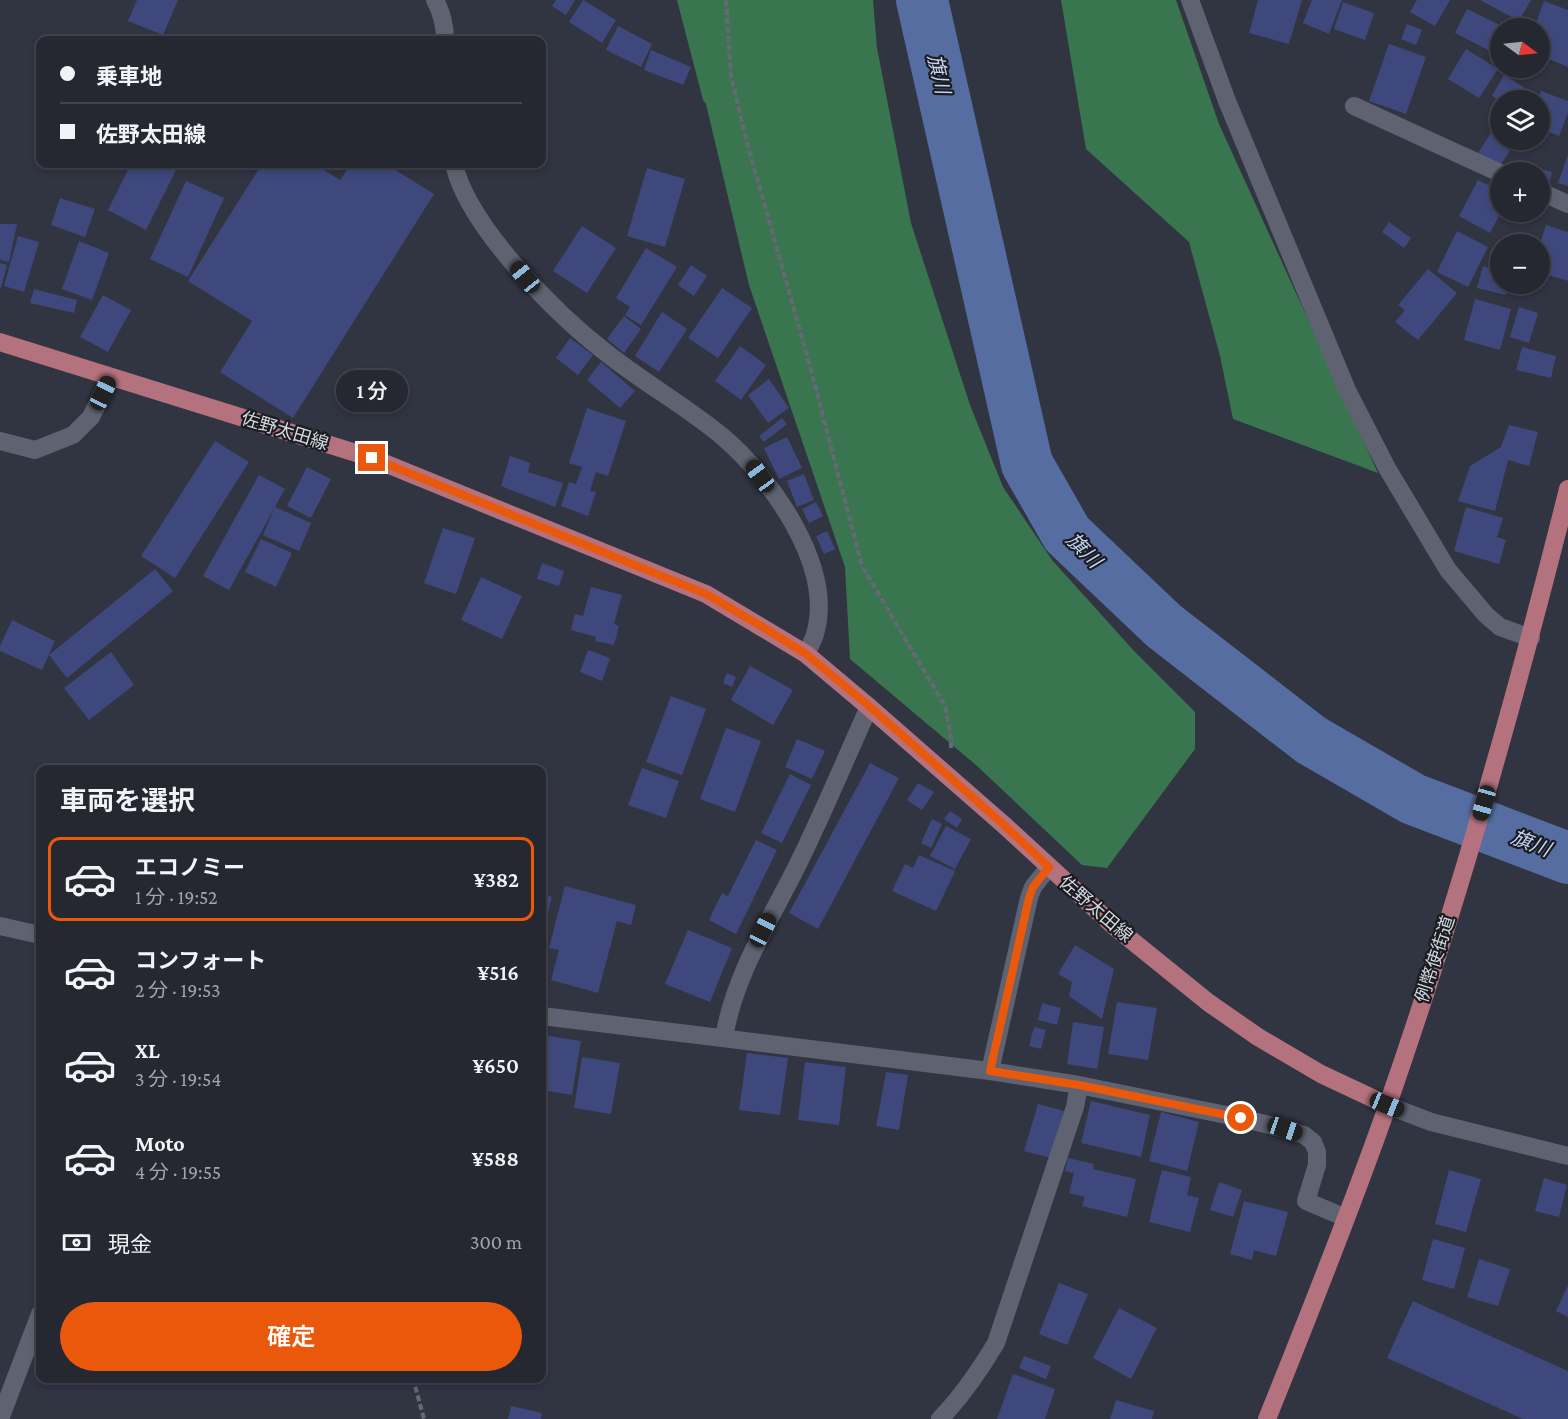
<!DOCTYPE html>
<html lang="ja">
<head>
<meta charset="utf-8">
<style>
  :root { --surface:#252731; --page:#31333d; --text:#f1f3f6; --muted:#a3a5ab; --line:#42444d; --accent:#ea580c }
  body { margin:0; font-family:"Crimson Pro","Noto Sans JP",serif; background:var(--page); color:var(--text); height:100vh; display:flex; flex-direction:column; font-size:22px; white-space:nowrap }
  * { box-sizing:border-box; margin:0 }
  p { font-size:20px; color:var(--muted) }
  .icon { flex:none; width:33px; height:33px; fill:none; stroke:currentColor; stroke-width:2; stroke-linecap:round; stroke-linejoin:round }
  .map { position:relative; flex:1; overflow:hidden }
  .drawer { position:absolute; left:36px; top:765px; width:510px; height:618px; display:flex; flex-direction:column; background:var(--surface); border-radius:12px; box-shadow:0 3px 9px #0003,0 0 0 2px var(--line) }
  .drawer>* { flex:none }
  .hud { position:absolute; left:36px; top:36px; width:510px; height:132px; border-radius:12px; box-shadow:0 3px 9px #0003,0 0 0 2px var(--line); display:grid; align-content:center; height:132px; padding:0 24px; background:var(--surface) }
  .needle { width:39px; rotate:105deg }
  .controls { position:absolute; left:1490px; top:18px; display:grid; gap:12px }
  .controls a { display:grid; place-items:center; width:60px; height:60px; border-radius:50%; background:var(--surface); box-shadow:0 3px 9px #0003,0 0 0 2px var(--line); font-size:30px }
  .end { position:absolute; width:27px; height:27px; margin:-14px; border:8px solid #ea580c; background:#fff; box-shadow:0 0 0 3px #fff }
  .from { border-radius:50% }
  .bubble { position:absolute; height:42px; border-radius:21px; background:var(--surface); box-shadow:0 3px 9px #0003,0 0 0 2px var(--line); font-size:20px; font-weight:600; line-height:42px; text-align:center }
  .car { position:absolute; width:18px; height:36px; margin:-18px -9px; border-radius:8px; box-shadow:0 0 4px 2px #0007; background:linear-gradient(#222 24%,#8ab4d8 0 40%,#222 0 76%,#8ab4d8 0 86%,#222 0) }
  .hud b { display:flex; align-items:center; gap:21px; height:57px; font-size:22px }
  .hud b+b { border-top:2px solid var(--line) }
  .hud i { width:15px; height:15px; background:var(--text) }
  ul { padding:0; list-style:none }
  li { display:flex; align-items:center; gap:18px; height:84px; margin:0 12px 9px; padding:0 12px; border:3px solid transparent; border-radius:12px }
  li div { flex:1 }
  li b { display:block; font-size:22px }
  li em { font-style:normal; font-weight:600 }
  li.active { border-color:var(--accent) }
  li>.icon { width:54px; height:54px; stroke-width:1.5 }
  h2 { padding:0 24px; font-size:27px; line-height:72px }
  .pay { display:flex; align-items:center; gap:15px; height:66px; padding:0 24px; font-size:22px }
  .pay p { margin-inline-start:auto }
  .cta { display:flex; gap:12px; margin-top:auto; padding:12px 24px }
  .cta a { flex:1; height:69px; border-radius:36px; background:var(--accent); color:#fff; font-size:24px; font-weight:600; line-height:69px; text-align:center }
  .map>svg:first-child { display:block }
</style>
</head>
<body>
<div class="map">
<svg width="1568" height="1419" viewBox="0 0 1568 1419">
  <rect width="100%" height="100%" fill="#313441"/>
  <path fill="#397650" d="M677,0H873L877,48L911,223L970,405L1003,487L1052,560L1135,652L1195,712V749L1107,868L1082,865L976,765L850,659L845,567L749,285L706,104L703,100Z
    M1061,0H1176L1219,124L1378,473L1233,419L1220,356L1189,242L1086,149Z"/>
  <g fill="none" stroke-linecap="round" stroke-linejoin="round">
    <path stroke="#556da1" stroke-width="52" d="M922,0L1027,464L1067,534L1164,626L1311,740L1413,799L1568,858"/>
  </g>
  <path fill="#3f487c" d="M137,0H178L163,35L128,21Z
    M556,0H575L566,15L552,6Z
    M583,0L616,20L602,43L569,22Z
    M1258,0H1302L1289,44L1249,33Z
    M1312,0H1342L1329,34L1303,23Z
    M1417,0H1450L1435,26L1410,12Z
    M1480,0H1531L1519,21Z
    M1544,1L1568,10V67L1539,55V28H1534Z
    M1343,2L1374,13L1365,40L1334,29Z
    M1467,9L1506,28H1500V51L1498,55L1455,33Z
    M1407,24L1422,30L1416,45L1401,39Z
    M618,26L652,44L641,67L606,50Z
    M1389,44L1426,57L1406,114L1369,101Z
    M1466,49L1498,69L1479,98L1448,79Z
    M651,50L691,67L683,85L644,70Z
    M1504,75L1527,89L1520,100H1499L1492,96Z
    M1541,91L1568,101V113L1559,136L1539,128L1538,100Z
    M1500,119V140H1517L1497,170L1476,156Z
    M1568,155V186L1558,183Z
    M131,164H179L146,230L108,210Z
    M262,164H314L340,180L351,164H386L434,194L293,418L220,372L252,321L188,281Z
    M1529,166L1552,172L1548,189L1539,187V172H1528Z
    M647,168L685,179L665,247L627,236Z
    M1478,180L1500,191L1501,212L1490,233L1459,216Z
    M186,181L224,198L188,277L150,259Z
    M60,198L95,209L85,237L51,225Z
    M1389,222L1411,238L1404,248L1382,232Z
    M0,224H17L9,262L0,260Z
    M1546,225L1568,232V281L1539,272V247Z
    M582,226L616,248L587,293L553,271Z
    M1457,231L1488,247L1468,287L1437,272Z
    M18,236L39,242L24,292L4,286Z
    M79,241L109,253L92,300L62,289Z
    M646,248L677,267L641,325L625,315L630,307L616,298Z
    M0,263L7,265L1,288L0,287Z
    M691,265L707,276L694,296L678,285Z
    M1483,266L1496,270L1495,276L1500,277V284H1509L1506,295L1477,288Z
    M1428,269L1457,293L1418,340L1395,322L1405,310L1398,305Z
    M722,288L752,308L718,358L688,338Z
    M34,289L77,300L74,313L30,303Z
    M103,295L131,310L108,352L80,337Z
    M1475,299L1511,309L1500,350L1464,340Z
    M1519,307L1538,313L1529,343L1510,337Z
    M662,312L687,329L659,372L635,356Z
    M624,316L641,329L624,353L607,339Z
    M570,338L593,355L578,375L556,358Z
    M740,346L766,365L741,400L715,381Z
    M1522,347L1556,356L1551,378L1516,370Z
    M601,362L635,391L620,408L587,380Z
    M769,379L789,408L768,423L748,395Z
    M587,408L626,421L608,476L596,472L590,491L596,492L588,516L561,506L569,482L576,484L582,467L569,463Z
    M782,418L787,424L764,442L759,436Z
    M1509,425L1538,432L1529,466L1508,460L1495,511L1458,501L1470,466L1501,447Z
    M787,437L802,468L779,479L764,448Z
    M215,441L249,462L175,578L141,556Z
    M510,456L530,463L528,472L563,483L555,507L501,486Z
    M307,467L331,479L311,518L287,506Z
    M804,474L814,500L797,507L787,481Z
    M259,475L285,489L229,590L203,576Z
    M816,502L823,516L809,523L802,509Z
    M275,507L311,523L299,551L263,535Z
    M1466,507L1503,518L1497,537L1506,540L1499,564L1454,551Z
    M443,528L475,538L456,594L424,583Z
    M827,531L835,549L824,554L816,536Z
    M261,539L292,553L276,587L245,572Z
    M542,563L564,571L559,586L537,579Z
    M155,569L173,591L67,678L49,655Z
    M481,577L522,596L502,639L461,620Z
    M591,587L622,595L614,624L619,626L614,645L595,641L596,637L571,630L575,614L583,616Z
    M12,620L55,641L42,670L0,651V646Z
    M588,650L610,658L602,681L580,672Z
    M111,652L134,685L89,720L64,688Z
    M750,666L793,690L773,725L731,700Z
    M727,673L736,677L732,687L723,683Z
    M671,696L706,709L682,775L646,762Z
    M726,728L761,741L735,812L700,799Z
    M797,739L825,751L812,779L785,767Z
    M870,763L899,778L818,929L789,913Z
    M642,768L679,781L666,818L628,805Z
    M790,774L811,785L782,843L761,833Z
    M918,783L934,792L922,810L907,800Z
    M950,811L962,819L957,828L944,819Z
    M932,819L942,824L931,848L921,843Z
    M946,826L971,839L955,869L930,856Z
    M756,840L777,850L736,934L709,920L722,893L728,896Z
    M919,855L955,871L936,911L892,891L905,864L913,868Z
    M565,886L636,905L631,925L617,921L598,993L551,980L559,950L549,948Z
    M542,894L552,897L542,936Z
    M688,930L732,948L710,1002L665,984Z
    M1075,945L1114,969L1102,1019L1069,996L1072,982L1058,974Z
    M1117,1002L1157,1008L1148,1060L1108,1054Z
    M1042,1003L1061,1008L1057,1025L1038,1020Z
    M1073,1022L1104,1027L1097,1069L1067,1064Z
    M1034,1027L1046,1030L1041,1049L1029,1046Z
    M543,1035L581,1041L572,1095L542,1090V1046Z
    M747,1053L788,1058L780,1115L739,1110Z
    M582,1057L620,1063L611,1114L574,1108Z
    M805,1062L846,1067L839,1125L798,1120Z
    M886,1072L908,1075L899,1130L876,1126Z
    M1091,1101L1150,1115L1141,1157L1081,1143Z
    M1038,1104L1064,1111L1051,1158L1024,1151Z
    M1161,1112L1199,1122L1187,1171L1149,1161Z
    M1068,1158L1094,1164L1093,1169L1136,1179L1127,1217L1082,1206L1085,1197L1069,1193L1074,1173L1065,1171Z
    M1162,1170L1191,1177L1187,1195L1199,1198L1190,1232L1149,1222Z
    M1449,1170L1481,1179L1466,1232L1435,1224Z
    M1544,1178L1567,1185L1559,1217L1535,1211Z
    M1219,1182L1242,1190L1233,1217L1210,1210Z
    M1244,1201L1288,1212L1276,1256L1254,1250L1252,1260L1230,1254Z
    M1433,1239L1465,1248L1454,1289L1422,1280Z
    M1479,1259L1510,1269L1498,1306L1467,1297Z
    M1059,1283L1088,1294L1067,1345L1039,1334Z
    M1568,1285V1317L1556,1311Z
    M1413,1301L1568,1371V1419H1523L1387,1358Z
    M1119,1308L1157,1328L1131,1379L1093,1358Z
    M1024,1356L1051,1366L1046,1379L1019,1368Z
    M1013,1374L1055,1389L1045,1419H997Z
    M1116,1400L1154,1411L1152,1419H1110Z
    M511,1406L542,1413L541,1419H508Z"/>
  <g fill="none" stroke-linecap="round" stroke-linejoin="round">
    <path stroke="#666975" stroke-width="4" stroke-dasharray="6 3" stroke-linecap="butt" d="M726,0L731,76L746,139L810,366L862,566L945,706L951,737V748
      M413,1378L424,1419"/>
    <path stroke="#5f6371" stroke-width="18" d="M435,0C442,13 445,26 445,40
      M1190,0L1227,101L1347,390L1387,468L1448,570L1486,615L1500,627L1531,638
      M1354,106L1500,173
      M454,164C468,227 558,316 609,355C646,384 687,407 723,437C771,478 835,567 815,634C813,641 809,648 806,654
      M1539,191L1568,204
      M0,441L35,450L73,435L91,417L110,378
      M0,926L40,935
      M542,1016L990,1071L1079,1085L1241,1118L1285,1129L1304,1135L1313,1142L1317,1152V1165L1306,1201L1346,1218
      M724,1038C734,975 771,919 799,862C824,811 846,758 869,707
      M990,1071L1029,898L1033,887L1049,867
      M1387,1105L1431,1122L1568,1156
      M0,1419L40,1314
      M940,1419C962,1396 980,1370 996,1343L1075,1107L1079,1085"/>
    <path stroke="#b4717e" stroke-width="18" d="M0,342L372,458L706,594L806,654L869,707L1004,825L1115,927L1209,1003L1258,1037L1321,1074L1387,1105
      M1267,1419C1309,1315 1350,1212 1387,1107C1458,904 1516,697 1568,489"/>
  </g>
  <g fill="none" stroke-linecap="round" stroke-linejoin="round">
    <path stroke="#ea580c" stroke-width="8" d="M372,458L706,594L761,626L806,654L869,706L1004,825L1049,867L1033,887L1029,898L990,1071L1079,1085L1241,1118"/>
  </g>
  <g text-anchor="middle" dominant-baseline="central" stroke-width="4.5" stroke-linejoin="round" paint-order="stroke">
    <g font-size="18" fill="#d7d9e2" stroke="#1a1c22">
      <text transform="translate(285 431) rotate(17)">佐野太田線</text>
      <text transform="translate(1096 909) rotate(41)">佐野太田線</text>
      <text transform="translate(1435 959) rotate(-72)">例幣使街道</text>
    </g>
    <g font-size="20" font-style="italic" fill="#c6d5f5" stroke="#1a1c22">
      <text transform="translate(939 74) rotate(77)">旗川</text>
      <text transform="translate(1084 550) rotate(45)">旗川</text>
      <text transform="translate(1531 843) rotate(21)">旗川</text>
    </g>
  </g>
</svg>
<div class="controls">
<a><svg class="needle" viewBox="-14 -14 28 28"><path d="M0-13l5 13h-10z" fill="#e53935"/><path d="M0 13l5-13h-10z" fill="#a3a5ab"/></svg></a>
<a><svg class="icon" aria-label="layers" viewBox="0 0 24 24"><path d="M12 4l9 5-9 5-9-5zM3 14l9 5 9-5"/></svg></a>
<a>+</a>
<a>−</a>
</div>
<i class="end from" style="left:1241px;top:1118px"></i>
<i class="end" style="left:372px;top:458px"></i>
<div class="bubble" style="left:336px;top:370px;width:72px">1 分</div>
<i class="car" style="left:525px;top:277px;rotate:321deg"></i>
<i class="car" style="left:103px;top:393px;rotate:25deg"></i>
<i class="car" style="left:760px;top:476px;rotate:324deg"></i>
<i class="car" style="left:1484px;top:803px;rotate:196deg"></i>
<i class="car" style="left:763px;top:930px;rotate:27deg"></i>
<i class="car" style="left:1387px;top:1105px;rotate:112deg"></i>
<i class="car" style="left:1285px;top:1129px;rotate:109deg"></i>
<div class="hud">
<b><i class="from"></i>乗車地</b>
<b><i></i>佐野太田線</b>
</div>
<section class="drawer">
<h2>車両を選択</h2>
<ul>
<li class="active"><svg class="icon" aria-label="car" viewBox="0 0 24 24"><path d="M5 17H2v-5l4-1 3-4h7l3 4 3 1v5h-3M9 17h6M6 11h13"/><circle cx="7" cy="17" r="2"/><circle cx="17" cy="17" r="2"/></svg><div><b>エコノミー</b><p>1 分 · 19:52</p></div><em>¥382</em></li>
<li><svg class="icon" aria-label="car" viewBox="0 0 24 24"><path d="M5 17H2v-5l4-1 3-4h7l3 4 3 1v5h-3M9 17h6M6 11h13"/><circle cx="7" cy="17" r="2"/><circle cx="17" cy="17" r="2"/></svg><div><b>コンフォート</b><p>2 分 · 19:53</p></div><em>¥516</em></li>
<li><svg class="icon" aria-label="car" viewBox="0 0 24 24"><path d="M5 17H2v-5l4-1 3-4h7l3 4 3 1v5h-3M9 17h6M6 11h13"/><circle cx="7" cy="17" r="2"/><circle cx="17" cy="17" r="2"/></svg><div><b>XL</b><p>3 分 · 19:54</p></div><em>¥650</em></li>
<li><svg class="icon" aria-label="car" viewBox="0 0 24 24"><path d="M5 17H2v-5l4-1 3-4h7l3 4 3 1v5h-3M9 17h6M6 11h13"/><circle cx="7" cy="17" r="2"/><circle cx="17" cy="17" r="2"/></svg><div><b>Moto</b><p>4 分 · 19:55</p></div><em>¥588</em></li>
</ul>
<div class="pay"><svg class="icon" aria-label="cash" viewBox="0 0 24 24"><path d="M3 7h18v10H3z"/><circle cx="12" cy="12" r="2"/></svg>現金<p>300 m</p></div>
<div class="cta"><a>確定</a></div>
</section>
</div>
</body>
</html>
